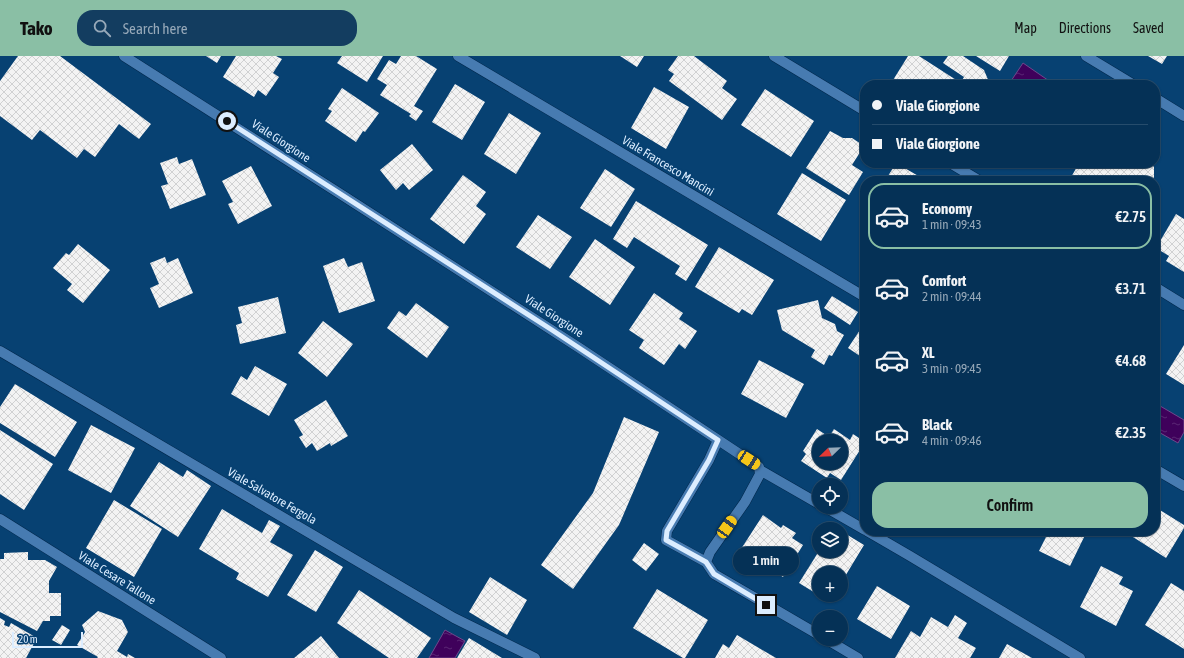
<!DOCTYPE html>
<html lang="en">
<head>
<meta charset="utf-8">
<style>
  :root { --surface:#053156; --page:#133d60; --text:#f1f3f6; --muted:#97a9b9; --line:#264c6c; --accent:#8abfa5 }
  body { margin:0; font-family:"Asap Condensed",sans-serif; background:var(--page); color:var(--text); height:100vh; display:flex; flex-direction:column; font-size:15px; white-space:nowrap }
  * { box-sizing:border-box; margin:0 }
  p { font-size:13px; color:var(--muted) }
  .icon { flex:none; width:22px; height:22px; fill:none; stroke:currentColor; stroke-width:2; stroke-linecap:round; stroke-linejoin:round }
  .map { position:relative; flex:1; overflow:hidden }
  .panel { position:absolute; left:860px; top:120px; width:300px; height:360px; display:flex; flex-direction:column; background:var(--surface); border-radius:16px; box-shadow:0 1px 3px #0004,0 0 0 1px var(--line) }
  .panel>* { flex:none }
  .hud { position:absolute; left:860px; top:24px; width:300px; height:88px; border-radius:16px; box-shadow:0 1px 3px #0004,0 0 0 1px var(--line); display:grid; align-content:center; height:88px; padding:0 12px; background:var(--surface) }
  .needle { width:26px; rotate:247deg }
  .buttons { position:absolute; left:812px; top:378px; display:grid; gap:8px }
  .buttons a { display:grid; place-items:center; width:36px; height:36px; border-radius:50%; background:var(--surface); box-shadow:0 1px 3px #0004,0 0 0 1px var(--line); font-size:20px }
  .scale { position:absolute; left:12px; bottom:10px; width:71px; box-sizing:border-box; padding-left:4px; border:2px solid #dcedff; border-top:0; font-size:11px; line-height:14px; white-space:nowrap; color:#dcedff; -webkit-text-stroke:3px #074172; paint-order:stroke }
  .end { position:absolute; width:18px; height:18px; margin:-9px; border:5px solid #dcedff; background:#111; box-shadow:0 0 0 2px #111 }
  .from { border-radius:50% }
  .bubble { position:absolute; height:28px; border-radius:14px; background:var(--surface); box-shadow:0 1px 3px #0004,0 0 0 1px var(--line); font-size:13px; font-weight:600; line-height:28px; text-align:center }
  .car { position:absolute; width:12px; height:24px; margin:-12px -6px; border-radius:5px; box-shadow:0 0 3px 1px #0007; background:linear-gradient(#f5c518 24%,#345 0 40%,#f5c518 0 76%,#345 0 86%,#f5c518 0) }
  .hud b { display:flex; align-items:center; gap:14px; height:38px; font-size:15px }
  .hud b+b { border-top:1px solid var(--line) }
  .hud i { width:10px; height:10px; background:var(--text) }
  ul { padding:7px 0 0; list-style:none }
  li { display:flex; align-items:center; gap:12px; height:66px; margin:0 8px 6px; padding:0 4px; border:2px solid transparent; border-radius:16px }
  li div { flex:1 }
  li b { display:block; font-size:15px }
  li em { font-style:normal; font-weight:600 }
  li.active { border-color:var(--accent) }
  li>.icon { width:36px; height:36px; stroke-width:1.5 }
  .action { display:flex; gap:8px; margin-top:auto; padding:8px 12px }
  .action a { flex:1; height:46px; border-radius:16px; background:var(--accent); color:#111; font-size:16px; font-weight:600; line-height:46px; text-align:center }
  header { display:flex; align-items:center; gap:24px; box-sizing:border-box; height:56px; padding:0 20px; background:var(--accent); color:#111 }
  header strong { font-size:19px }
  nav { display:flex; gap:22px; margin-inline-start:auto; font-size:14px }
  .search { width:280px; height:36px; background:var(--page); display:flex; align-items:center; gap:10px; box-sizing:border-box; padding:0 14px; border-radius:16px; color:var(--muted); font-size:15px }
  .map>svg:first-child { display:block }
</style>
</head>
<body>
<header>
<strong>Tako</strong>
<div class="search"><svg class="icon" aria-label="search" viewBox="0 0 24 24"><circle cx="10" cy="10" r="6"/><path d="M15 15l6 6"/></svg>Search here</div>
<nav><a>Map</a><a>Directions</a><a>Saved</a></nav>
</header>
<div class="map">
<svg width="1184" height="602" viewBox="0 0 1184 602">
  <defs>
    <pattern id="water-ripples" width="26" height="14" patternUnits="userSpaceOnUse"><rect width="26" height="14" fill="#3f015b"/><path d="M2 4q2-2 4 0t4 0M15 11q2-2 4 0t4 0" fill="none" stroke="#5a2674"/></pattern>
    <pattern id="building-cross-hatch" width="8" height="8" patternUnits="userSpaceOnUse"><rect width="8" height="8" fill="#f3f3f3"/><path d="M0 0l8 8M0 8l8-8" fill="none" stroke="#d0d1d2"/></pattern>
  </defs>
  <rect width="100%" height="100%" fill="#074172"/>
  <path fill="url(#water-ripples)" stroke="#6e488c" d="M1023,7L1055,29H1010L1009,28Z
    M1155,347L1184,364V376L1178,387L1155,374Z
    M445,574L465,585L455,602H429Z"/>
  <path fill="url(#building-cross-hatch)" fill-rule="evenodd" d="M18,0H60L151,68L139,83L119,68L95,101L84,93L77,102L40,74L32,84L0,60V25Z
    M206,0H221L217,7Z
    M236,0H276L282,3L273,17L279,21L266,40L258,34L254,41L223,21Z
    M342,0H383L367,26L337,7Z
    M401,0H416L437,13L414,50L423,55L416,65L409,60L411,58L380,39L387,29L377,23L389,4L396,8Z
    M620,0H644L637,11Z
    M678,0H694L727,25L722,32L737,43L722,64L669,25L674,18L668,14Z
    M908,0H919L964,29H890Z
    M948,0H963L984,14L989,26L988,29H966L961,26L964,21L943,7Z
    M976,0H1009L1000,15Z
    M1148,0H1167L1162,8Z
    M455,28L485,46L462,84L432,66Z
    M654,31L689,51L666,93L631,72Z
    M342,32L379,57L365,76L363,75L356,86L325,65L332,55L328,53Z
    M765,33L814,65L791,101L741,69Z
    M509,57L541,77L516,118L484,98Z
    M830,75L843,82H852L864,90L852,109L863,116L849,139L806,112Z
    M412,88L433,114L409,134L403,127L396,134L380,114Z
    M177,101L179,108L192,103L206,139L170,153L161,130L168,128L160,107Z
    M896,107L927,125H885Z
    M1079,107H1151L1154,111V122L1152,125H1069Z
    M251,110L272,150L238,168L228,148L233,146L222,125Z
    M605,113L635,133L611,171L580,152Z
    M802,117L846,144L821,185L777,158Z
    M463,119L486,136L476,150L486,158L464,188L430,163Z
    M636,145L708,189L686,225L675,218L680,210L634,181L627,192L613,183Z
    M1176,158L1184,163V216L1166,205L1169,200L1156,192Z
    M538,159L572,181L550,213L516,191Z
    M595,183L635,211L610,249L569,221Z
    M78,188L110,214L83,247L67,234L72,228L53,212L66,197L69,199Z
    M719,191L774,224L752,259L742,253L739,257L695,231Z
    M165,201L167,207L178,202L193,237L159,252L150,232L159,228L150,207Z
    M344,202L348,211L362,206L375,245L339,257L323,210Z
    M654,237L683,257L679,263L697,275L685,293L679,288L664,309L639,292L644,284L629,274Z
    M832,240L858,256L850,269L824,252Z
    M278,241L286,277L240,288L236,269L242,267L238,251Z
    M818,244L822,262L835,268L837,275L844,279L832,300L829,299L824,309L811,301L815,294L782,274L777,254Z
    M416,247L449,271L427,302L387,272L399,255L406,260Z
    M323,265L353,288L327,321L298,297Z
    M862,271L865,273V291L860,300L848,292Z
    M1155,275L1161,279L1155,290Z
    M1184,289V329L1166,318Z
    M759,304L804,328L786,362L741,338Z
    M255,310L287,328L269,360L231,338L241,320L247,324Z
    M15,328L77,366L55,401L0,367V351Z
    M326,344L348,380L331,390L330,387L317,395L312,387L306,392L299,381L303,379L294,364Z
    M624,361L659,376L619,469L573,533L541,509L593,437Z
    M91,369L135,392L111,437L68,414Z
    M817,373L829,381L834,373L850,384L853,378L865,386L841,424L830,417L827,422L801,405L806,398L803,395ZM819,385H841V407H819Z
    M0,374L53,408L24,454L0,438Z
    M159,406L183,421L187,414L211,430L178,481L130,450Z
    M114,444L162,473L134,521L86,492Z
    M1155,451L1184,469V472L1166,502L1133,481L1137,475H1155Z
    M222,453L262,477L269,464L280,470L270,486L293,499L268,541L236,523L239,517L199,493Z
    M763,459L781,472L783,469L796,477L792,482L803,489L783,521L741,493Z
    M841,475L864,489L841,527V517H819V539H834L830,546L799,527L819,495H841Z
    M1049,475H1087L1070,510L1039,495Z
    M644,487L659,498L646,515L632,504Z
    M315,494L343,511L316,556L287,539Z
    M28,496V504H45L57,511L49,525V537H61V560H50V565H43L37,575L0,556V503H4V497Z
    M1101,510L1123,521L1119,528L1133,535L1116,570L1080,551Z
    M490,521L527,544L507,579L469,556Z
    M1171,527L1184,535V593L1145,569Z
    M877,530L910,550L891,583L857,563Z
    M657,533L708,564L685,602H683L633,572Z
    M359,534L431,582L417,602H389L337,567Z
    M98,555L122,564L128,576L117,595L127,601L128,598L135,602H97L98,601L77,589L85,576L82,569Z
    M955,559L967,567L958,582L976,592L970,602H895L911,575L920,581L931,561L948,571Z
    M0,562L5,565L4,569L9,571L11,567L37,582L26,602H0Z
    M62,569L70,574L61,589L52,584Z
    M737,579L776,602H715L723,588L729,592Z
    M321,580L339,602H294Z
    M469,582L502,602H457Z
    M1007,588L1032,602H999Z"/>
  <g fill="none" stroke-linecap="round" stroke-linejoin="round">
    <g stroke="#00274b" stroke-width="11">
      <path id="street" d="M124,0L342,139L578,291L759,411L760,418L745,446L710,496L706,506L714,518L819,579
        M458,0L865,241
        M774,0L865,55
        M1086,0L1134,29
        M1155,42L1184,60
        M950,107L980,125
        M1155,231L1184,249
        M0,295L454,562L535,602
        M1155,413L1184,430
        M760,414L819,448
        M825,451L865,474
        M0,463L221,602
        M867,475L910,500L1080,602
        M706,506L666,484L667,475L709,404L718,384
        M826,583L858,602"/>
    </g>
    <use href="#street" stroke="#477bb1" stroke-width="10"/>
  </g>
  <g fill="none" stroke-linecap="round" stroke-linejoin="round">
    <path stroke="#dcedff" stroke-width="5" d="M227,65L552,274L718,384L709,404L667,475L666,484L706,506L714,518L766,549"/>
  </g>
  <g text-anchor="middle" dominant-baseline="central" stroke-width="4" stroke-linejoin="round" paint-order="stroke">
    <g font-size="12" fill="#dcedff" stroke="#074172">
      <text transform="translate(281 85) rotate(33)">Viale Giorgione</text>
      <text transform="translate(668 110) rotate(31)">Viale Francesco Mancini</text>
      <text transform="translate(554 260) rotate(33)">Viale Giorgione</text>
      <text transform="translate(272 440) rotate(30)">Viale Salvatore Fergola</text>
      <text transform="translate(117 522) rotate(32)">Viale Cesare Tallone</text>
    </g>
  </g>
</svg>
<div class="buttons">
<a><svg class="needle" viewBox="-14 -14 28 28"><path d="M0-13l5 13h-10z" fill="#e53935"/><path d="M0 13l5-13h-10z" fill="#97a9b9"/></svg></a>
<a><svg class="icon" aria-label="locate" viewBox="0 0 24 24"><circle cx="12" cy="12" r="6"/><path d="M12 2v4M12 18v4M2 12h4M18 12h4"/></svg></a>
<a><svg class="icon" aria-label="layers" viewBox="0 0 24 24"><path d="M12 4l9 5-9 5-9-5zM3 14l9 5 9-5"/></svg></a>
<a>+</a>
<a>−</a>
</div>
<div class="scale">20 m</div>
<i class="end from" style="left:227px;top:65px"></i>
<i class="end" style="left:766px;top:549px"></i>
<div class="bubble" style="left:733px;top:491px;width:66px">1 min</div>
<i class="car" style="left:749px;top:404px;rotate:123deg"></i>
<i class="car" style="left:727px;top:471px;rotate:35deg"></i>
<div class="hud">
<b><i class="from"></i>Viale Giorgione</b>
<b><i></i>Viale Giorgione</b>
</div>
<section class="panel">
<ul>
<li class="active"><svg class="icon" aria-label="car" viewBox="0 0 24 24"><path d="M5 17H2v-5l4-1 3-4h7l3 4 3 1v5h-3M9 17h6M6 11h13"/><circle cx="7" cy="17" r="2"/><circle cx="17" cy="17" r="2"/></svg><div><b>Economy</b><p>1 min · 09:43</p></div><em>€2.75</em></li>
<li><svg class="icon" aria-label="car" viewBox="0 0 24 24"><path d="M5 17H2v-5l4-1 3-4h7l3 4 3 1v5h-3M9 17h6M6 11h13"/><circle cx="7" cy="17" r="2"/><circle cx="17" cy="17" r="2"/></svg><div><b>Comfort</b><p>2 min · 09:44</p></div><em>€3.71</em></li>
<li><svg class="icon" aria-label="car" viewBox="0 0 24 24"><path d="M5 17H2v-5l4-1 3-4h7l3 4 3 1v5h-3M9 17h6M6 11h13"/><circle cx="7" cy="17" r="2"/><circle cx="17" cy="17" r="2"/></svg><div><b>XL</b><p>3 min · 09:45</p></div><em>€4.68</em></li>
<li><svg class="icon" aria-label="car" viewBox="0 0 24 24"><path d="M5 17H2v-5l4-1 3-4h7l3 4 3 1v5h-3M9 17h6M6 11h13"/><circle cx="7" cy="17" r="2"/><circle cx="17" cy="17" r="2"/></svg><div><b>Black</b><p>4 min · 09:46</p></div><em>€2.35</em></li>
</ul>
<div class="action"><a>Confirm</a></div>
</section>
</div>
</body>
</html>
